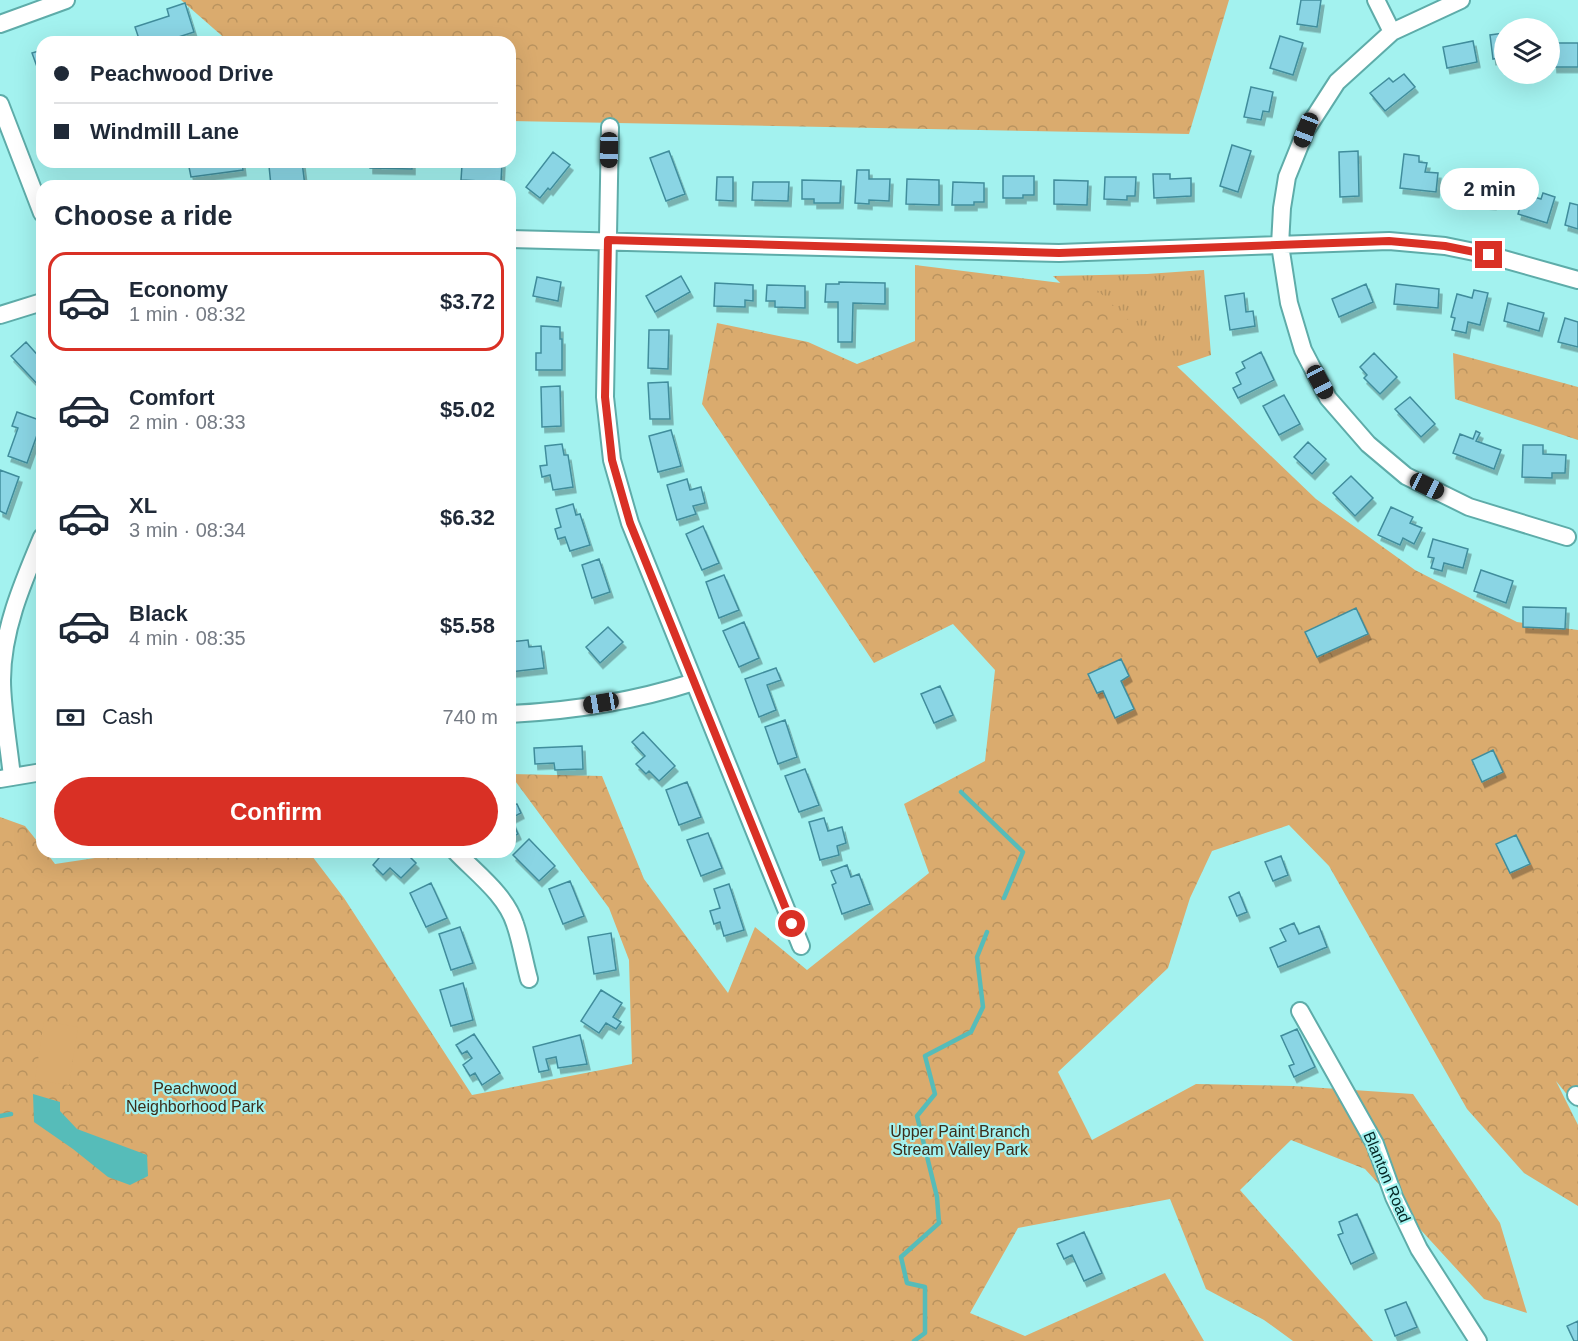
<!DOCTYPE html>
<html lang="en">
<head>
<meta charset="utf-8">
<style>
  :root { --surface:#fff; --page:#f6f6f7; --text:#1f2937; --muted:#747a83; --line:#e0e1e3; --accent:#d93025 }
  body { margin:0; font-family:Helvetica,sans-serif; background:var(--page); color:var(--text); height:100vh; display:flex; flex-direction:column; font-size:22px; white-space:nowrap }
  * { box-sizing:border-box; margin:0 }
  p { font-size:20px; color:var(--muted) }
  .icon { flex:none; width:33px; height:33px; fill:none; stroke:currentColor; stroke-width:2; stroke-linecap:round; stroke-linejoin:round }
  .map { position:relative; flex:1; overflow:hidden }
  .side { position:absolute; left:36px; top:180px; width:480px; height:678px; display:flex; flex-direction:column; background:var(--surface); border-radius:18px; box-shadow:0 6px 24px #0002 }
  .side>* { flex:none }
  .hud { position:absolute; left:36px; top:36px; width:480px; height:132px; border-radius:18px; box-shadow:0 6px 24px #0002; display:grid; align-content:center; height:132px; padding:0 18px; background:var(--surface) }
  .controls { position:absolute; left:1494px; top:18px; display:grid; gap:12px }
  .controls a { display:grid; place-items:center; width:66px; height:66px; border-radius:50%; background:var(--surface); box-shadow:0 6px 24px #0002; font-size:30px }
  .end { position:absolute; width:27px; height:27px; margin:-14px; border:8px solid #d93025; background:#fff; box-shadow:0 0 0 3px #fff }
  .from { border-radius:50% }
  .bubble { position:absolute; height:42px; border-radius:21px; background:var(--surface); box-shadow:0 6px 24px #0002; font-size:20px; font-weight:800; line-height:42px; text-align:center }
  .car { position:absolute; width:18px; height:36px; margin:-18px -9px; border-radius:8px; box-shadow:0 0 4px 2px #0007; background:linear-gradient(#222 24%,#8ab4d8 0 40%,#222 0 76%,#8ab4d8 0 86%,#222 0) }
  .hud b { display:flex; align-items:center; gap:21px; height:57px; font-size:22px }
  .hud b+b { border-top:2px solid var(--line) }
  .hud i { width:15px; height:15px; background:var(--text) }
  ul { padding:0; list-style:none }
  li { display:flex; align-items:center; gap:18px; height:99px; margin:0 12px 9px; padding:0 6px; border:3px solid transparent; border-radius:18px }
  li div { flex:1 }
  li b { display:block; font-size:22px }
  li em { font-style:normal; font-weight:800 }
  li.selected { border-color:var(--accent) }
  li>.icon { width:54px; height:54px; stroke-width:1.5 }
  h2 { padding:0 18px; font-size:27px; line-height:72px }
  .pay { display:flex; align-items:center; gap:15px; height:66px; padding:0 18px; font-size:22px }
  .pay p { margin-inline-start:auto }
  .cta { display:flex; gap:12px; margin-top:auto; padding:12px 18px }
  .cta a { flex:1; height:69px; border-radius:36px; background:var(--accent); color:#fff; font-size:24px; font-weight:800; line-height:69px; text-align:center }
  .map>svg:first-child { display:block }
</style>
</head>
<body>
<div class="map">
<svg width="1578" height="1341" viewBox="0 0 1578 1341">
  <defs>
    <pattern id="grass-tufts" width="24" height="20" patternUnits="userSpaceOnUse" patternTransform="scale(1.5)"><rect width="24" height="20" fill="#daab6e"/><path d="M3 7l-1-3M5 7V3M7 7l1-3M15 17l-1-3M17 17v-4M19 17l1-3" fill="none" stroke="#b9935f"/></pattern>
    <pattern id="forest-crowns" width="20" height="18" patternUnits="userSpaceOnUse" patternTransform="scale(1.5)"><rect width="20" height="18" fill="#daab6e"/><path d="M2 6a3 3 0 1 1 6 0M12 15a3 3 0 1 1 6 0" fill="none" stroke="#b9935f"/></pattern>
    <filter id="shadow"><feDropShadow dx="3" dy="5.5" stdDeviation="0" flood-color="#0004"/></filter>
  </defs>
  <rect width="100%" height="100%" fill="#a3f2ef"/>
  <path fill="url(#grass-tufts)" d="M1204,270L1211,355L1155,374L1053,276L1147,274Z"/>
  <path fill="url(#forest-crowns)" d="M181,0H1229L1189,134L510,121V42H229Z
    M915,265L1094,287L1316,499L1415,570L1517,622L1578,630V1108L1556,1081L1578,1125V1206L1524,1173L1467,1109L1329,866L1289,825L1212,851L1190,898L1168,968L1058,1072L1092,1140L1196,1084L1293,1086L1413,1094L1500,1223L1527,1313L1484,1299L1365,1169L1291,1140L1240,1190L1373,1341H1293L1264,1320L1206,1289L1170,1199L1018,1228L970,1313L1025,1336L1165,1273L1204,1341H0V817L25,826L42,847V852H46L55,864L135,852H309L344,898L472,1095L632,1064L629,960L609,908L510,774L602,776L644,879L728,993L755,927L807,970L929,873L904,804L985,761L995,670L953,624L874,663L702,404L717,323L808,342L857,364L915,341Z
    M1453,353L1578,387V440L1455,399Z"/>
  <path fill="#daab6e" d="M44,1021L78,1027L69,1085L35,1080Z"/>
  <path fill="#56bcb9" d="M33,1094L60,1102V1111L77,1129L147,1155L148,1176L130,1185L108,1177L73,1149L34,1122Z"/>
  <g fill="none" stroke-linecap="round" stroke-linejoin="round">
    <path stroke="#56bcb9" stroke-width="4.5" d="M961,792L1023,852L1004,898
      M0,1116L11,1114
      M914,1341L925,1333V1287L907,1283L901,1257L939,1223L937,1197L917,1116L935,1094L925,1056L971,1032L983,1007L977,957L987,932"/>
  </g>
  <path fill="#8ad5e4" stroke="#418d9c" stroke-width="1.5" filter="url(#shadow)" d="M1301,0H1321L1317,27L1297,24Z
    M185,3L194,32L163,42H156L155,39L140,42L135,27L169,16L167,9Z
    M1504,33V57L1493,59L1490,35Z
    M1280,36L1303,43L1293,75L1270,68Z
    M1473,41L1477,62L1447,68L1443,47Z
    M1553,43H1578V67H1554Z
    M42,50V74L40,75L32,53Z
    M1404,74L1415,87L1385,111L1370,93L1389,78L1393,82Z
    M1251,87L1273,92L1269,112L1263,111L1261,120L1244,117Z
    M1232,145L1251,151L1238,192L1220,186Z
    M669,151L685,194L666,201L650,158Z
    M1358,151L1359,196L1340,197L1339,152Z
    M553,152L570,165L550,190L548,188L540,198L526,187Z
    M1404,154L1419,156V162L1427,163L1425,172L1438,173L1436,192L1400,188Z
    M188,162H242L243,170L191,177Z
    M302,162L305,186H271L269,166Z
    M370,162H412V169L370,168Z
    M476,162H502L501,182L461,180L462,165H476Z
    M857,170H869V179H890L889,201L869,200V204L855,203Z
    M1153,174H1170V179L1191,178V196L1154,198Z
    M1003,176H1034V195H1023V198H1003Z
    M717,177H733V201L716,200Z
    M1105,177H1136L1135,196H1127V200L1104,199Z
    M907,179L939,180V205L906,204Z
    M802,180L841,181L840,203H814V199H802Z
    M1054,180L1088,181L1087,205L1054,204Z
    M1452,181L1495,185L1493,204L1451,200Z
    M753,182H789L788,201L752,200Z
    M953,182L984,183V202H974V205H952Z
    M1543,193L1555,197L1547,223L1518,214L1524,194L1541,199Z
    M1570,203L1578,205V229L1565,225Z
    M681,276L690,292L655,312L646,296Z
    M537,277L561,282L558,301L533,296Z
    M839,282L885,283V304L853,303L852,342H838V302H825L826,284H839Z
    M715,283L753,285V301L745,300V307L714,306Z
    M1366,284L1373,302L1339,317L1332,299Z
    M1396,284L1439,289L1438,308L1394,304Z
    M767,285L805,286V308L775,307V301H766Z
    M1474,290L1488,293L1480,325L1468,322L1466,333L1452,330L1455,318L1451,317L1457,294L1472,298Z
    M1244,293L1246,312L1253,311L1255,326L1230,330L1225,296Z
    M1508,303L1544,313L1539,331L1504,321Z
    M1565,318L1578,322V347L1558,342Z
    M541,326L560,327V339H562V370H536V353H541Z
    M649,330H669L668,369L648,368Z
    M26,342L42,360L41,388L11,356Z
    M1261,352L1274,380L1238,398L1233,388L1241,384L1236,373L1245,368L1242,362Z
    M1374,353L1397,377L1380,394L1364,378L1367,375L1360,367Z
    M668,382L670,419H650L648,383Z
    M560,386L561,426L542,427L541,387Z
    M1284,395L1300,424L1279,435L1263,406Z
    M1410,397L1435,424L1421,437L1395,409Z
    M17,412L42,421L27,463L8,456L18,428L12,426Z
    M671,430L681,466L658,472L649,436Z
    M1476,431L1480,433L1476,441L1501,450L1494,469L1453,453L1460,434L1473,439Z
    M1308,442L1326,459L1312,474L1294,457Z
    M562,444L564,455H568L573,487L553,490L550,475L542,477L540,466L547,465L545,446Z
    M1523,445H1543V454L1566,455L1565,473H1552V478L1522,477Z
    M0,470L19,477L6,514L0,511Z
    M1351,476L1373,498L1355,516L1333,493Z
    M687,479L690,490L701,487L705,503L693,506L696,514L677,520L667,485Z
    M573,504L576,515L580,514L590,545L570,551L565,537L558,539L555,529L561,527L556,509Z
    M1391,507L1413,517L1410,523L1422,528L1414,544L1403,538L1400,545L1378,535Z
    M703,526L719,563L702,570L686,534Z
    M1433,539L1468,549L1463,568L1444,563L1442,571L1431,568L1434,558L1428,557Z
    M599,559L610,592L592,598L582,565Z
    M1481,570L1513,581L1506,603L1474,591Z
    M724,575L739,610L719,618L706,582Z
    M1523,607L1566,608L1565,629L1523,627Z
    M1356,608L1368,634L1317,657L1305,632Z
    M744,622L759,658L739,667L723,631Z
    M608,627L623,642L600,663L586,647Z
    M528,640L529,647L541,646L544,668L510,672V642Z
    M1121,659L1129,676L1121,681L1134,709L1115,718L1103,691L1097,693L1088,674Z
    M776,668L781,680L767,685L776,710L759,717L745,679Z
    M940,686L953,715L934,723L921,694Z
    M785,720L797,757L778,764L765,727Z
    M643,732L675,766L659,781L649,771L646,774L636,764L645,756L632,742Z
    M582,746L583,769L555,770L554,763L535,764L534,748Z
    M1493,750L1503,772L1482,782L1472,760Z
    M805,769L819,805L799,812L785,776Z
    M687,782L701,817L679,825L666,790Z
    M517,804L521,813L511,818L518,834L510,838V805Z
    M824,818L828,831L842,827L846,843L837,846L839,855L820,860L809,822Z
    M708,833L722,868L701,876L687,840Z
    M1516,835L1530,864L1510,873L1496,844Z
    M529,839L555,866L539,881L513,855Z
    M384,852H405L416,863L401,878L390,868L383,875L373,865Z
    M1281,856L1288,875L1273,881L1265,862Z
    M847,865L851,877L859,874L870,904L842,914L832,885L836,883L831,871Z
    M570,881L584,916L563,924L549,889Z
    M431,883L447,918L426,927L410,893Z
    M729,884L744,930L724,936L720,922L714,924L710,911L720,908L714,889Z
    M1239,892L1247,912L1237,916L1229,897Z
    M1294,923L1299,934L1319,926L1327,947L1278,967L1270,948L1286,941L1280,929Z
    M460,927L473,963L451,970L439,934Z
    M611,933L616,970L594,974L588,937Z
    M463,983L473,1020L451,1026L440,990Z
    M601,990L622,1003L613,1017L621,1022L616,1029L606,1023L599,1033L581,1021Z
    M1297,1029L1315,1067L1294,1077L1289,1066L1294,1064L1281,1036Z
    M474,1034L500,1073L482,1085L475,1073L470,1076L463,1065L472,1058L467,1051L462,1054L456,1045Z
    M580,1035L587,1064L558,1068L556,1057L546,1059L549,1070L539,1072L533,1047Z
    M1357,1214L1374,1253L1351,1264L1338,1235L1343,1233L1339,1222Z
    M1084,1232L1102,1273L1084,1281L1072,1255L1064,1259L1057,1244Z
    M1406,1302L1417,1327L1395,1336L1385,1310Z
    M1578,1321V1341H1574L1567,1326Z"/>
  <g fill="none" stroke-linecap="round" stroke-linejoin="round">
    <g stroke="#5eaca9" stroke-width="20">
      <path id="minor" d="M1376,0L1392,32
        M1461,0L1392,32L1337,82L1306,130L1287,177L1282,208L1280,245L1289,303L1303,350L1328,398L1368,444L1406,476L1469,507L1567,537
        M0,24L66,0
        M0,104L42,213
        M610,127L605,397L612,460L630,523L801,946
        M510,239L1059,253L1389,241L1445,246L1489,255L1578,280
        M0,315L42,302
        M510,714C572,711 635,701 694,682
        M12,777C9,747 2,709 2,680C2,630 23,582 42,537
        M0,779L42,772
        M456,852C476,873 506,895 515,924C521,941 524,961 529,979
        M1300,1011L1375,1144L1394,1197L1419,1249L1478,1341
        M1576,1095L1578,1097"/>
    </g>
    <use href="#minor" stroke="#fff" stroke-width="16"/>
  </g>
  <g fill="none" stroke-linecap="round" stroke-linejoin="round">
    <path stroke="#d93025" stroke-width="8" d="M792,924L630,523L612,460L605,397L608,240L1059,253L1389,241L1445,246L1489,255"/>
  </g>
  <g text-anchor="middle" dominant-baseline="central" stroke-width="4.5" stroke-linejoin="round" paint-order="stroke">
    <g font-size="16" fill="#3c2d1a" stroke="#a3f2ef">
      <text x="195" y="1088">Peachwood<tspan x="195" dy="18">Neighborhood Park</tspan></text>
      <text x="960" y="1131">Upper Paint Branch<tspan x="960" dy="18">Stream Valley Park</tspan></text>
    </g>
    <g font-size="16" fill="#032524" stroke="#a3f2ef">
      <text transform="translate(1387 1177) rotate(67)">Blanton Road</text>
    </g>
  </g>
</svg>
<div class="controls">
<a><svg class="icon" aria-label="layers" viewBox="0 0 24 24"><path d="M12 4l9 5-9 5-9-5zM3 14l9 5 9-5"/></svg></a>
</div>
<i class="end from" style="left:792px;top:924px"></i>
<i class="end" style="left:1489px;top:255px"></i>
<div class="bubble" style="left:1440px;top:168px;width:99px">2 min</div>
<i class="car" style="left:1306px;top:130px;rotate:201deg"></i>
<i class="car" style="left:609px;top:150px;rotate:181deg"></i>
<i class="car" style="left:1320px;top:382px;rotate:152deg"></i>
<i class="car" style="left:1427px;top:486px;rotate:116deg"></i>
<i class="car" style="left:601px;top:703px;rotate:260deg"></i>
<div class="hud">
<b><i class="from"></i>Peachwood Drive</b>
<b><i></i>Windmill Lane</b>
</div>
<section class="side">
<h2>Choose a ride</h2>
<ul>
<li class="selected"><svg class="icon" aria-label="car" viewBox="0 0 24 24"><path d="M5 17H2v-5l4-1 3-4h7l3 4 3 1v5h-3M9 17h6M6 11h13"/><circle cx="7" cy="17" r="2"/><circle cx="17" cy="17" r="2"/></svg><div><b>Economy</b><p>1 min · 08:32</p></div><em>$3.72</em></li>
<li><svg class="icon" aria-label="car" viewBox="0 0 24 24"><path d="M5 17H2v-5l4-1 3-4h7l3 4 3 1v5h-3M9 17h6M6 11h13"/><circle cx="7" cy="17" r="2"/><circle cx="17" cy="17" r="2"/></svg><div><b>Comfort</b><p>2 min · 08:33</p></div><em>$5.02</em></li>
<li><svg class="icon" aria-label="car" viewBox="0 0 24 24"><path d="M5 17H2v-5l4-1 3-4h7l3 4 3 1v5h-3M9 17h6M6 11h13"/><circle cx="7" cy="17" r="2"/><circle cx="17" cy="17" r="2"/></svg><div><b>XL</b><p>3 min · 08:34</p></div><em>$6.32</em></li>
<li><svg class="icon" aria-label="car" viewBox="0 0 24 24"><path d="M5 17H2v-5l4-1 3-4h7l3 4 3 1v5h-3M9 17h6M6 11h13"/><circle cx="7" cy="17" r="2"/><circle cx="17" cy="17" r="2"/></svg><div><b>Black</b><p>4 min · 08:35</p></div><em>$5.58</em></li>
</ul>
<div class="pay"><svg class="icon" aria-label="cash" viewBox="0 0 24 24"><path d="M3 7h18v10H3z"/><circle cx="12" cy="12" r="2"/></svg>Cash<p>740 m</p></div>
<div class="cta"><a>Confirm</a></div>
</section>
</div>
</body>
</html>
